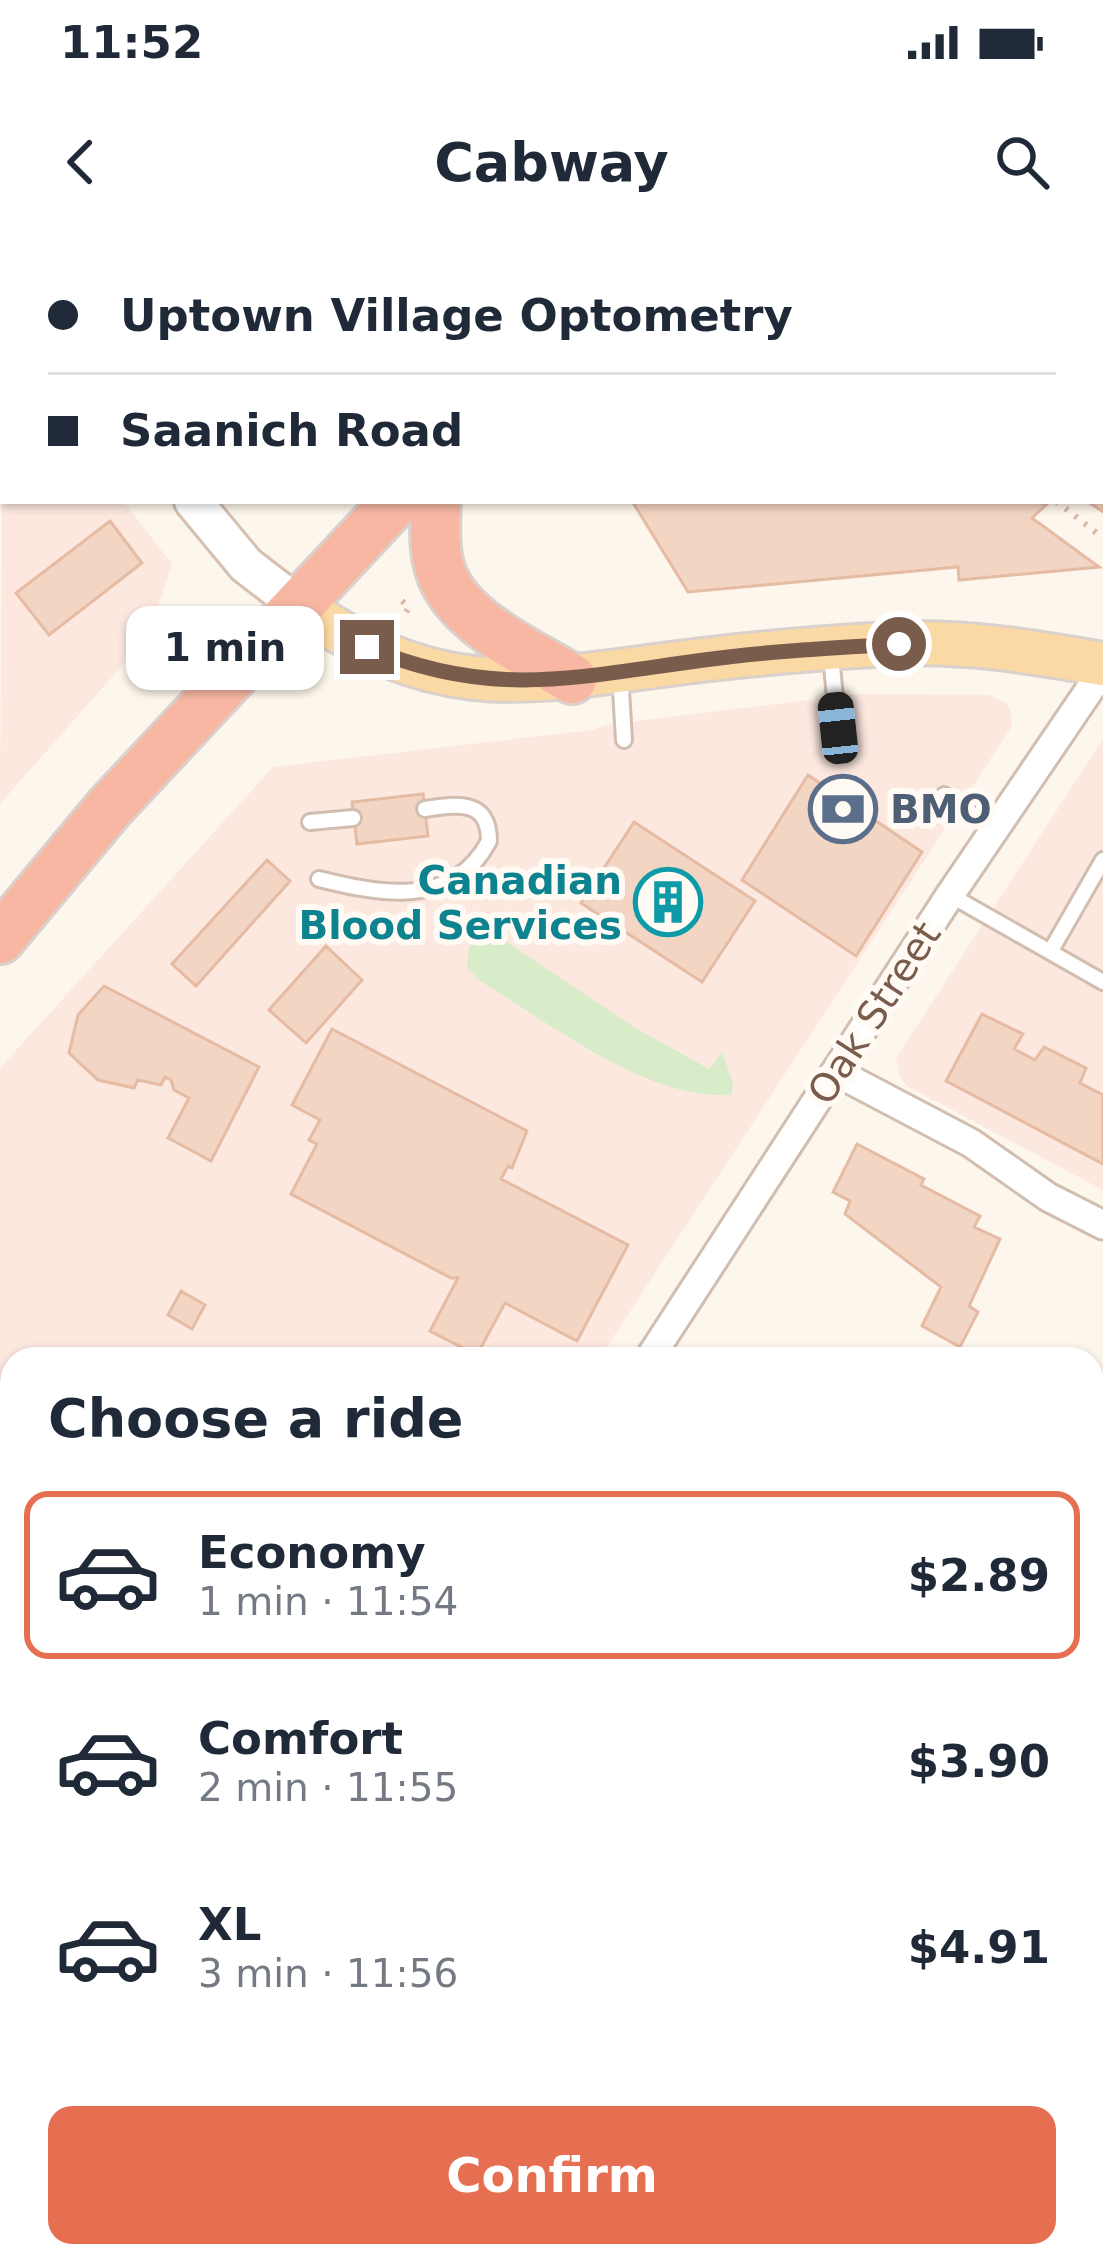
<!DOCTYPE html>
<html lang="en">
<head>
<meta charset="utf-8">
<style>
  :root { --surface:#fff; --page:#f6f6f7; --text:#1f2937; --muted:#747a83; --line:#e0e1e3; --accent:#e76f51 }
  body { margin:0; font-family:"DejaVu Sans",sans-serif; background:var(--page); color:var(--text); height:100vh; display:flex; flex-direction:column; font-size:45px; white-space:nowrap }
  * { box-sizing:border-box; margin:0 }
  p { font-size:39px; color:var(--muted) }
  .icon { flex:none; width:66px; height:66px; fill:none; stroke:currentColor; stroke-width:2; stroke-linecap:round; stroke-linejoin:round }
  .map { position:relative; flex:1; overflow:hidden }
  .sheet { position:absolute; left:0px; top:1107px; width:1104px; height:921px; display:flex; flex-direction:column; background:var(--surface); border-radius:36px 36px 0 0; box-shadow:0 3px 9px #0004 }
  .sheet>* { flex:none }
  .hud { position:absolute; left:0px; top:0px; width:1104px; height:264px; box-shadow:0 3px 9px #0004; display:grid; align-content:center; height:264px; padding:0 48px; background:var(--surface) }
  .end { position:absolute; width:54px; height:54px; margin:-27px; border:15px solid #7a5c4d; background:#fff; box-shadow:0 0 0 6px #fff }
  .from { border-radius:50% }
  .bubble { position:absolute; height:84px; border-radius:24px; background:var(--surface); box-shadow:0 3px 9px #0004; font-size:39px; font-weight:600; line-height:84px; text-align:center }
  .car { position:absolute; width:36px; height:72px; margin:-36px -18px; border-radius:15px; box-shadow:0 0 9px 3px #0007; background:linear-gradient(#222 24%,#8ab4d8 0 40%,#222 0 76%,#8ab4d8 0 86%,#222 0) }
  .hud b { display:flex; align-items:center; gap:42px; height:114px; font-size:45px }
  .hud b+b { border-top:3px solid var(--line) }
  .hud i { width:30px; height:30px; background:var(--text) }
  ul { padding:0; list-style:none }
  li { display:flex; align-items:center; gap:36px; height:168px; margin:0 24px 18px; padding:0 24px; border:6px solid transparent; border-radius:24px }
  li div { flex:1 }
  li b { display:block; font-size:45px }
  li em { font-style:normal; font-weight:600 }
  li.selected { border-color:var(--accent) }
  li>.icon { width:108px; height:108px; stroke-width:1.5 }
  h2 { padding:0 48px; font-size:54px; line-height:144px }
  .action { display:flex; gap:24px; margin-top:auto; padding:24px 48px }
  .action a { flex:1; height:138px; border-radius:24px; background:var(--accent); color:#fff; font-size:48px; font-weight:600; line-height:138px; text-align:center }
  .status { display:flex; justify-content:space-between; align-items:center; height:84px; padding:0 60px; background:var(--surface); direction:ltr }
  .status svg { height:33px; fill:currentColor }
  header { display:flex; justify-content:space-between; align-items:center; height:156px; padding:0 48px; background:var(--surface); font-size:54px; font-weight:600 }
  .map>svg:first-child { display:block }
</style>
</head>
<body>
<div class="status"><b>11:52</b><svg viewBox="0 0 49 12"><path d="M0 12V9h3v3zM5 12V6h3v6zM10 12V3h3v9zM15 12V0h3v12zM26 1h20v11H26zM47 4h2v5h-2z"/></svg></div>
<header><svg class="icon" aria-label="back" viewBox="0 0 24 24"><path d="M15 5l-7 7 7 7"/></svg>Cabway<svg class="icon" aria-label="search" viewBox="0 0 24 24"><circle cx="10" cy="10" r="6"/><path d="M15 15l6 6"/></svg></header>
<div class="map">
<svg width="1103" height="2026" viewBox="0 0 1103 2026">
  <rect width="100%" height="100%" fill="#fdf6ec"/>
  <path fill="#fde8e0" d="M113,0H514L110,3Z
    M3,126V261H123L172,324L149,395L0,564Z
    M858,454L988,455L1005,462L1010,470L1012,486L599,1119H12V1226L0,1219V828L273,527L593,490L605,485Z
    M1103,499V950L907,846L900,837L896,818Z"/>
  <path fill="#d8ecc9" d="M489,695L507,702L634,787L709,829L722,812L733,843L731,855C648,861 550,783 480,741L467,728L469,706Z"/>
  <path fill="#f3d5c3" stroke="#e6bba3" stroke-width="3" d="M251,0H399L248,3Z
    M866,0H1046L864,3Z
    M1103,144V272L1087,261H1101Z
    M0,155L3,159L0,219Z
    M632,261H1035L1046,265L1032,278L1099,327L959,340L958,327L688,352Z
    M110,281L142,323L49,395L16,353Z
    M808,535L922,612L856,716L742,640Z
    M423,554L428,596L357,604L352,562Z
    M634,582L755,661L702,742L581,663Z
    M267,620L290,641L196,746L172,724Z
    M326,706L362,740L306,803L269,770Z
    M104,746L259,827L211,921L168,898L189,858L174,850L171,840L165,837L161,845L138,840L134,848L98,840L69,813L78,775Z
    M982,774L1023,794L1014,809L1035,820L1044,807L1086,828L1080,843L1103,855V924L946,841Z
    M332,789L527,891L512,928L508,926L501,939L628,1005L577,1101L505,1063L477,1115L430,1091L458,1038H451L291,954L317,904L309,900L320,880L292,865Z
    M857,904L924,939L921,945L980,976L974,987L1000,999L969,1066L978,1072L960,1107L922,1086L941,1047L845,974L850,961L833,952Z
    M181,1051L205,1065L192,1089L168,1075Z
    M1099,1139L1103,1141V1190L1092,1185V1154Z
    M12,1752V1918L0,1912V1770Z
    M1103,1815V2026H994L999,2016H1092V1836Z
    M256,2016H341L335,2026H251Z"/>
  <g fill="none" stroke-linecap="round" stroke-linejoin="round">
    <g stroke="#d1beb0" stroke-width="20">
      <path id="lane" d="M796,3L798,0
        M1101,20L1103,18
        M831,416L838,488
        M620,433L624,500
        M944,555L996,590
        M310,582L353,578
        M319,639C379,654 453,669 489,601C489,559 457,564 425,569
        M950,655L1103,742
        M1050,712L1103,620"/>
    </g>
    <g stroke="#d1beb0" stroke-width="33">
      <path id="street" d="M836,832L971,903L1048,957L1103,985
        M649,1119L950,655L1103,430
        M0,1470L12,1477
        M64,2026L71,2016"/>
    </g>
    <g stroke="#d6c0b0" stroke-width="42">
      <path id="secondary" d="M0,2L3,6
        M193,261L246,325L298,365"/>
    </g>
    <g stroke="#dad1cd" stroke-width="48">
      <path id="primary" d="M298,365C452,473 540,438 711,419C771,412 833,407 893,404C963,400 1034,412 1103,424"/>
    </g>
    <g stroke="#dad1cd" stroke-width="54">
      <path id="highway" d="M645,3L650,0
        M436,261C435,286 433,311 442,335C461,384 530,413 572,439
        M0,699L109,568L396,261
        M1092,1584L1103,1577
        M1092,1683L1103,1675
        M672,2026L678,2016
        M768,2026L774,2016"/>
    </g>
    <path stroke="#d9b8a5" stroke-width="6" stroke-dasharray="3 9" stroke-linecap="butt" d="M1056,261L1103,298
      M402,361L409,367L405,374
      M1092,1750L1103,1743
      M944,2016L947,2026"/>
    <use href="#lane" stroke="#fff" stroke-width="14"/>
    <use href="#street" stroke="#fff" stroke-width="27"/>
    <use href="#secondary" stroke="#fff" stroke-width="36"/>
    <use href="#primary" stroke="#fbd9a5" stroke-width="42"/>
    <use href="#highway" stroke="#f7b7a3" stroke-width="48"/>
  </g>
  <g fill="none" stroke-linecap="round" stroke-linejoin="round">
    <path stroke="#7a5c4d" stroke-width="15" d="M367,407C491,460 577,437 704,420C768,411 834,408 899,404"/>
  </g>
  <defs>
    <g id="bank-ring" transform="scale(3.45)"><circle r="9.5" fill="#fffaf3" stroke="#5c6f8a" stroke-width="1.5"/><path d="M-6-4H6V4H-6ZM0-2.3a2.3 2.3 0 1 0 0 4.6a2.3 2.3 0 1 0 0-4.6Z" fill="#5c6f8a"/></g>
    <g id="building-ring" transform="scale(3.45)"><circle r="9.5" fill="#fffaf3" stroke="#0f9aa8" stroke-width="1.5"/><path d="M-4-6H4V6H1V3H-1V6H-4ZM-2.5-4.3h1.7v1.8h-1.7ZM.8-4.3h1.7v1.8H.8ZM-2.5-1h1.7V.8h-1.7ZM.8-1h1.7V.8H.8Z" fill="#0f9aa8"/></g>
  </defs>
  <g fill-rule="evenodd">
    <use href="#bank-ring" x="843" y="569"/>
    <use href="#building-ring" x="668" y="662"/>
  </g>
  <g text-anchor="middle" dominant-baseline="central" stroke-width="12" stroke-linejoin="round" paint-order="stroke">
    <g font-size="39" font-weight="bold" fill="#4e5e75" stroke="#fffaf3" text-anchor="start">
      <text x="890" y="569">BMO</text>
    </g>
    <g font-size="39" font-weight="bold" fill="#0d838f" stroke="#fffaf3" text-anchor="end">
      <text x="622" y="640">Canadian<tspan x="622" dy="45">Blood Services</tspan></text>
    </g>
    <g font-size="39" fill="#7a5c4d" stroke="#fffaf3">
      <text transform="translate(874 773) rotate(-57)">Oak Street</text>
    </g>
  </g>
</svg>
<i class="end from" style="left:899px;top:404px"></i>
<i class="end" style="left:367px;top:407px"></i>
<div class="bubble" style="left:126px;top:366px;width:198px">1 min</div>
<i class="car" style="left:838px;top:488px;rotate:354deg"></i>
<div class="hud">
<b><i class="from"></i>Uptown Village Optometry</b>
<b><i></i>Saanich Road</b>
</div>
<section class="sheet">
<h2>Choose a ride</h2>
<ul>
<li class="selected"><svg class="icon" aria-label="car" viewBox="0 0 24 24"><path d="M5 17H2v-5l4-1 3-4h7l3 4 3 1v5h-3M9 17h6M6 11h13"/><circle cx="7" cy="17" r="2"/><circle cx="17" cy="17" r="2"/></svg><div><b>Economy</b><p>1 min · 11:54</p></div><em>$2.89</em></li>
<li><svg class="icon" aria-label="car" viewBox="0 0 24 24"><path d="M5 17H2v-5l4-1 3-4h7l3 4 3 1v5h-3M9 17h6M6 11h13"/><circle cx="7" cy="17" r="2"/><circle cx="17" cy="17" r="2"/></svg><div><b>Comfort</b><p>2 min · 11:55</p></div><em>$3.90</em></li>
<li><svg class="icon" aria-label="car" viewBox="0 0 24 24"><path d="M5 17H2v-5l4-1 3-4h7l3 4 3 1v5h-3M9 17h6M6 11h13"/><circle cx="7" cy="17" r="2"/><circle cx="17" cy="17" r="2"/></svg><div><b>XL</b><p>3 min · 11:56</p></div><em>$4.91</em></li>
</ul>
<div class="action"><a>Confirm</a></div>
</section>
</div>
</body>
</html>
